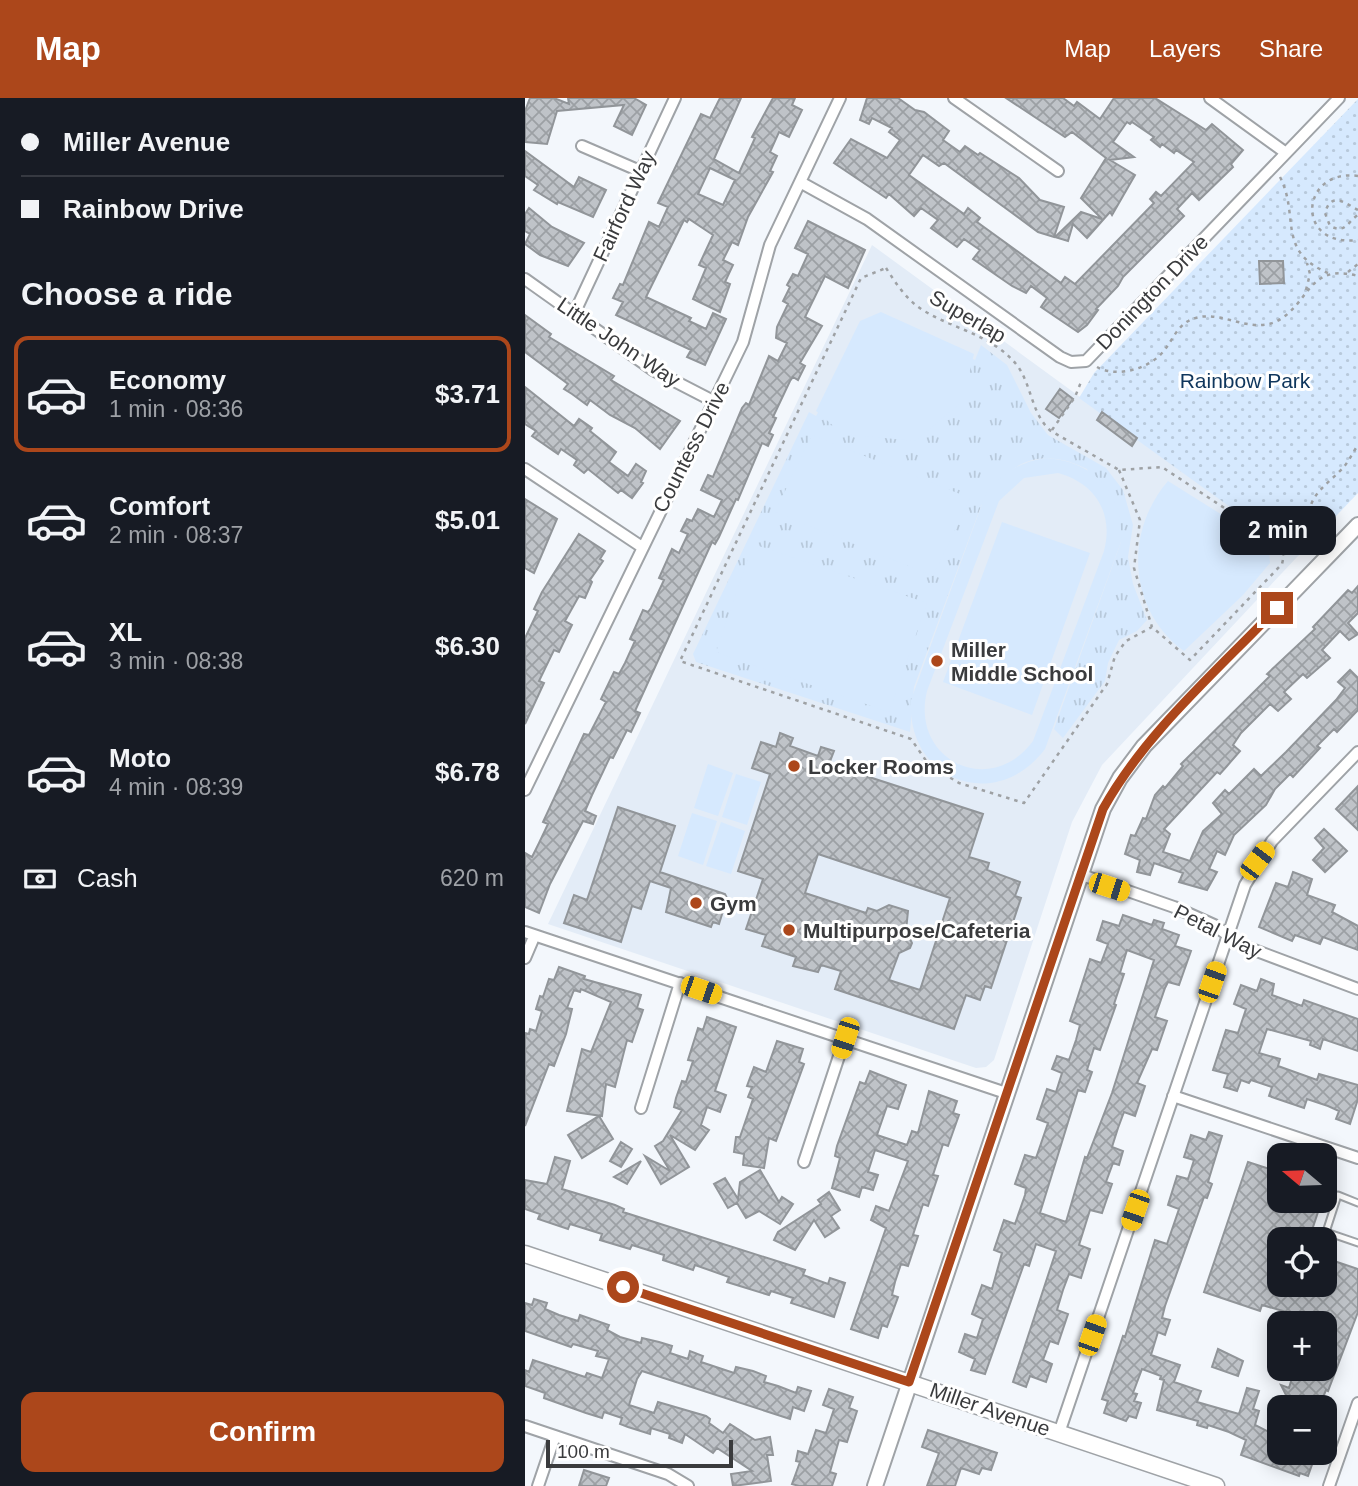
<!DOCTYPE html>
<html lang="en">
<head>
<meta charset="utf-8">
<style>
  :root { --surface:#171b24; --page:#20242c; --text:#f1f3f6; --muted:#9ea1a6; --line:#363941; --accent:#ac471b }
  body { margin:0; font-family:Helvetica,sans-serif; background:var(--page); color:var(--text); height:100vh; display:flex; flex-direction:column; font-size:26px; white-space:nowrap }
  * { box-sizing:border-box; margin:0 }
  p { font-size:23px; color:var(--muted) }
  .icon { flex:none; width:38px; height:38px; fill:none; stroke:currentColor; stroke-width:2; stroke-linecap:round; stroke-linejoin:round }
  .map { position:relative; flex:1; overflow:hidden }
  .side { display:flex; flex-direction:column; background:var(--surface); width:525px }
  .side>* { flex:none }
  .hud { display:grid; align-content:center; height:154px; padding:0 21px; background:var(--surface) }
  .needle { width:46px; rotate:289deg }
  .controls { position:absolute; left:742px; top:1045px; display:grid; gap:14px }
  .controls a { display:grid; place-items:center; width:70px; height:70px; border-radius:14px; background:var(--surface); box-shadow:0 4px 18px #0003; font-size:35px }
  .scale { position:absolute; left:21px; bottom:18px; width:187px; box-sizing:border-box; padding-left:7px; border:4px solid #3a3b3d; border-top:0; font-size:19px; line-height:24px; white-space:nowrap; color:#3a3b3d; -webkit-text-stroke:5px #fff; paint-order:stroke }
  .end { position:absolute; width:32px; height:32px; margin:-16px; border:9px solid #ac471b; background:#fff; box-shadow:0 0 0 4px #fff }
  .from { border-radius:50% }
  .bubble { position:absolute; height:49px; border-radius:14px; background:var(--surface); box-shadow:0 4px 18px #0003; font-size:23px; font-weight:700; line-height:49px; text-align:center }
  .car { position:absolute; width:21px; height:42px; margin:-21px -10px; border-radius:9px; box-shadow:0 0 5px 2px #0007; background:linear-gradient(#f5c518 24%,#345 0 40%,#f5c518 0 76%,#345 0 86%,#f5c518 0) }
  .hud b { display:flex; align-items:center; gap:24px; height:66px; font-size:26px }
  .hud b+b { border-top:2px solid var(--line) }
  .hud i { width:18px; height:18px; background:var(--text) }
  ul { padding:0; list-style:none }
  li { display:flex; align-items:center; gap:21px; height:116px; margin:0 14px 10px; padding:0 7px; border:4px solid transparent; border-radius:14px }
  li div { flex:1 }
  li b { display:block; font-size:26px }
  li em { font-style:normal; font-weight:700 }
  li.selected { border-color:var(--accent) }
  li>.icon { width:63px; height:63px; stroke-width:1.5 }
  h2 { padding:0 21px; font-size:32px; line-height:84px }
  .pay { display:flex; align-items:center; gap:18px; height:77px; padding:0 21px; font-size:26px }
  .pay p { margin-inline-start:auto }
  .button { display:flex; gap:14px; margin-top:auto; padding:14px 21px }
  .button a { flex:1; height:80px; border-radius:14px; background:var(--accent); color:#fff; font-size:28px; font-weight:700; line-height:80px; text-align:center }
  header { display:flex; align-items:center; gap:42px; box-sizing:border-box; height:98px; padding:0 35px; background:var(--accent); color:#fff }
  header strong { font-size:33px }
  nav { display:flex; gap:38px; margin-inline-start:auto; font-size:24px }
  main { display:flex; flex:1; min-height:0 }
  .map>svg:first-child { display:block }
</style>
</head>
<body>
<header>
<strong>Map</strong>
<nav><a>Map</a><a>Layers</a><a>Share</a></nav>
</header>
<main>
<section class="side">
<div class="hud">
<b><i class="from"></i>Miller Avenue</b>
<b><i></i>Rainbow Drive</b>
</div>
<h2>Choose a ride</h2>
<ul>
<li class="selected"><svg class="icon" aria-label="car" viewBox="0 0 24 24"><path d="M5 17H2v-5l4-1 3-4h7l3 4 3 1v5h-3M9 17h6M6 11h13"/><circle cx="7" cy="17" r="2"/><circle cx="17" cy="17" r="2"/></svg><div><b>Economy</b><p>1 min · 08:36</p></div><em>$3.71</em></li>
<li><svg class="icon" aria-label="car" viewBox="0 0 24 24"><path d="M5 17H2v-5l4-1 3-4h7l3 4 3 1v5h-3M9 17h6M6 11h13"/><circle cx="7" cy="17" r="2"/><circle cx="17" cy="17" r="2"/></svg><div><b>Comfort</b><p>2 min · 08:37</p></div><em>$5.01</em></li>
<li><svg class="icon" aria-label="car" viewBox="0 0 24 24"><path d="M5 17H2v-5l4-1 3-4h7l3 4 3 1v5h-3M9 17h6M6 11h13"/><circle cx="7" cy="17" r="2"/><circle cx="17" cy="17" r="2"/></svg><div><b>XL</b><p>3 min · 08:38</p></div><em>$6.30</em></li>
<li><svg class="icon" aria-label="car" viewBox="0 0 24 24"><path d="M5 17H2v-5l4-1 3-4h7l3 4 3 1v5h-3M9 17h6M6 11h13"/><circle cx="7" cy="17" r="2"/><circle cx="17" cy="17" r="2"/></svg><div><b>Moto</b><p>4 min · 08:39</p></div><em>$6.78</em></li>
</ul>
<div class="pay"><svg class="icon" aria-label="cash" viewBox="0 0 24 24"><path d="M3 7h18v10H3z"/><circle cx="12" cy="12" r="2"/></svg>Cash<p>620 m</p></div>
<div class="button"><a>Confirm</a></div>
</section>
<div class="map">
<svg width="833" height="1388" viewBox="0 0 833 1388">
  <defs>
    <pattern id="grass-tufts" width="24" height="20" patternUnits="userSpaceOnUse" patternTransform="scale(1.75)"><rect width="24" height="20" fill="#d6e9fe"/><path d="M3 7l-1-3M5 7V3M7 7l1-3M15 17l-1-3M17 17v-4M19 17l1-3" fill="none" stroke="#b8c9db"/></pattern>
    <pattern id="park-dots" width="8" height="8" patternUnits="userSpaceOnUse" patternTransform="scale(1.75)"><rect width="8" height="8" fill="#d6e9fe"/><path d="M2 2h.1M6 6h.1" fill="none" stroke="#b8c9db" stroke-width="1.8" stroke-linecap="round"/></pattern>
    <pattern id="building-cross-hatch" width="8" height="8" patternUnits="userSpaceOnUse" patternTransform="scale(1.75)"><rect width="8" height="8" fill="#bfc3c8"/><path d="M0 0l8 8M0 8l8-8" fill="none" stroke="#9ca0a4"/></pattern>
  </defs>
  <rect width="100%" height="100%" fill="#f3f7fc"/>
  <path fill="#e3ecf7" d="M347,147L773,458L577,667L547,724L469,962L461,969L451,970L23,826Z"/>
  <path fill="url(#grass-tufts)" d="M417,247L450,262L456,247L482,267L506,315L523,337L581,370L598,392L608,427L603,459L608,486L622,522L612,533L594,542L583,565L580,583L538,640L529,631L596,444L562,371C513,347 482,365 456,408L389,589L385,634L171,564L168,556L284,314L291,318L311,283Z"/>
  <path fill="url(#park-dots)" d="M833,1V395L773,458L554,300L569,275Z"/>
  <path fill="#d6e9fe" fill-rule="evenodd" d="M356,214L449,256L437,304L390,343L318,336L291,313L335,223Z
    M287,337L445,400L408,478L250,414Z
    M521,360C569,363 599,396 596,444L520,651C471,716 381,683 386,602L461,395C478,374 495,364 521,360ZM533,375C570,385 589,415 579,453L508,643C465,701 385,662 402,593L474,403L499,380Z
    M643,383L710,425L744,452L745,465L718,497L659,553C603,512 599,434 643,383Z
    M477,424L565,455L507,617L418,584Z
    M228,446L402,505L364,614L191,554Z
    M183,666L208,675L193,718L169,710Z
    M211,676L236,684L222,727L197,719Z
    M167,715L192,723L178,767L153,758Z
    M196,724L220,733L206,776L181,768Z"/>
  <path fill="url(#building-cross-hatch)" stroke="#919599" stroke-width="2" fill-rule="evenodd" d="M5,0H29L44,6L43,0H109L121,7L107,37L89,28L99,7L32,13L22,46L0,44V13Z
    M195,0H216L189,61L214,75L230,40L227,39L248,0H270L267,7L277,12L264,39L254,34L245,54L252,58L245,73L248,74L223,119L213,147L207,144L198,162L208,167L200,184L205,186L195,214L168,201L181,170L174,167L188,137L164,121L162,124L159,122L121,199L166,220L164,223L181,231L188,215L201,221L180,267L162,259L166,252L91,217L98,204L88,200L95,186L98,187L124,124L134,129L143,109L133,105L176,16L185,20ZM185,70L210,82L198,107L173,96Z
    M342,0H373L390,12L399,14L424,33L418,42L435,54L440,48L453,57L455,55L494,80L515,102L539,109L529,139L513,134L419,65L414,68L398,57L384,77L439,116L443,110L455,120L452,124L536,185L540,179L550,186L629,105L625,101L631,94L636,98L669,64L651,52L649,55L637,46L635,49L626,42L629,39L607,24L605,26L602,24L588,44L609,59L585,62L610,77L587,117L585,114L562,140L548,126L543,143L530,139L556,114L577,121L556,100L581,60L547,34L540,39L481,0H538L549,8L552,4L575,21L589,0H630L681,32L687,26L718,52L706,66L708,69L674,102L667,95L652,111L659,118L598,179L593,188L571,211L573,212L562,227L553,234L516,209L522,200L506,188L501,195L487,188L448,161L455,152L439,141L432,149L406,130L413,122L396,110L389,118L364,96L361,100L309,65L326,41L362,60L375,42L364,34L367,30L347,20L344,26L335,22Z
    M0,53L49,89L54,79L81,92L68,119L33,104L32,106L9,92L13,87L0,78Z
    M4,110L27,129L59,145L43,168L15,157L0,146L5,136L0,133V116Z
    M283,123L340,152L323,190L300,178L280,219L297,228L275,265L280,268L273,282L268,279L265,283L248,319L251,320L244,335L248,337L243,348L237,345L213,402L211,401L194,439L190,446L187,444L110,613L115,615L106,634L102,632L88,660L85,659L67,697L60,713L71,718L68,726L58,723L25,786L14,815L0,809V755L7,759L14,745L23,726L18,724L59,636L64,637L81,604L76,601L89,574L94,576L100,565L110,543L105,541L118,512L123,514L126,510L139,482L134,480L147,451L154,455L163,436L156,433L162,421L167,423L173,411L189,419L197,402L176,392L183,377L188,379L217,310L221,305L224,307L244,258L253,263L262,245L251,240L252,229L263,206L258,203L265,189L262,187L268,176L273,178L283,156L270,150Z
    M734,163H758L759,185L735,186Z
    M0,217L26,236L24,239L89,278L86,282L155,323L135,351L110,330L85,317L65,302L62,307L47,296L39,291L43,286L0,254Z
    M0,289L49,328L54,321L67,330L65,333L91,354L84,364L103,378L111,366L121,373L116,384L118,385L107,400L96,392L93,395L63,371L59,375L49,367L52,362L36,351L33,356L7,338L11,333L0,326Z
    M535,291L548,301L534,320L521,311Z
    M577,314L612,340L607,348L572,322Z
    M0,401L32,421L9,475L0,470Z
    M54,436L80,453L75,461L78,463L65,482L67,484L60,500L54,498L40,523L47,527L34,554L29,552L14,583L19,585L0,626V540L13,513L9,511L17,494Z
    M833,488V515L823,525L833,536L824,542L815,533L797,552L805,560L782,580L778,576L759,594L766,601L753,613L745,606L716,635L708,647L715,653L702,668L695,676L692,674L639,731L645,736L638,754L665,763L678,733L697,716L688,705L700,692L704,696L729,671L736,678L761,654L811,602L820,590L813,584L825,572L833,580V612L812,634L809,631L792,648L795,650L768,679L765,676L750,691L741,707L709,737L700,757L692,753L684,771L692,774L682,792L654,784L658,775L629,765L625,777L612,774L615,762L600,756L606,737L610,738L618,720L621,721L630,697L638,688L640,690L658,668L656,666L745,578L742,576L790,531L788,529L823,492L827,495Z
    M255,635L268,640L265,648L293,658L296,649L309,653L304,666L458,716L444,759L464,765L462,772L495,784L490,798L496,800L466,890L460,888L455,902L441,897L429,931L310,891L316,873L296,867L293,874L268,868L271,859L237,848L241,837L221,831L238,781L213,773L245,676L227,670L236,644L251,649ZM293,756L425,800L395,892L364,882L374,855L385,850L387,845L381,833L383,813L364,807L352,813L343,810L341,815L280,795Z
    M833,688V732L811,711Z
    M93,709L150,728L135,774L200,796L202,800L194,826L188,824L186,829L141,814L146,790L125,783L116,811L107,808L96,844L39,825L49,797L62,802Z
    M799,731L822,753L800,774L788,762L799,750L790,740Z
    M768,774L787,781L782,797L810,807L807,814L833,828V852L798,839L795,846L770,837L767,843L734,829L751,785L763,789Z
    M598,817L627,827L629,822L639,825L637,831L654,837L650,848L666,853L654,887L643,884L640,890L630,919L642,923L632,952L627,951L612,985L620,988L610,1018L599,1014L593,1030L587,1049L598,1053L594,1067L588,1065L581,1084L587,1086L577,1115L565,1112L554,1147L565,1151L556,1180L544,1176L538,1192L532,1212L543,1216L533,1246L525,1243L518,1262L527,1266L521,1284L505,1278L501,1289L488,1284L531,1153L511,1146L504,1168L499,1166L460,1276L446,1272L450,1261L434,1254L440,1236L452,1240L458,1221L447,1216L457,1187L467,1191L477,1155L469,1152L479,1122L490,1126L500,1097L501,1090L490,1086L500,1057L511,1060L523,1025L512,1021L522,991L531,994L537,975L527,971L532,958L544,962L551,942L555,927L545,923L565,861L576,865L583,846L572,842L578,823L594,828ZM602,852L629,862L587,995L562,1060L560,1059L541,1124L515,1115L553,992L560,994L567,974L562,972L569,950L575,952L591,907L589,906L599,876L595,875Z
    M34,869L60,878L59,881L116,897L112,910L118,912L107,944L102,942L90,989L81,986L77,1018L42,1013L57,951L66,954L86,904L56,891L55,894L49,892L42,910L47,911L41,936L29,968L24,966L0,1028V935L4,936L5,931L11,933L17,913L11,911L15,898L18,899L24,881L29,882Z
    M736,881L749,886L747,897L777,908L779,902L833,921V953L798,941L795,951L785,947L786,943L742,931L734,955L755,961L753,968L792,982L794,976L833,987V1001L825,1026L811,1021L814,1013L803,1008L782,1001L779,1010L744,998L747,989L726,982L724,985L716,982L712,993L699,989L703,976L688,972L701,932L713,935L721,911L709,906L716,887L732,893Z
    M182,919L211,929L190,993L201,997L195,1014L182,1009L176,1027L184,1032L170,1052L145,1037L164,1069L136,1086L120,1058L145,1073L130,1048L138,1043L157,1012L149,1009L151,1000L157,983L161,984L168,963L163,962L173,930L178,932Z
    M252,943L278,951L274,964L279,966L251,1043L244,1040L239,1070L218,1067L219,1056L209,1054L211,1039H215L228,1001L223,999L227,989L222,988L229,969L241,974Z
    M345,973L381,987L373,1011L362,1008L352,1037L382,1047L387,1033L393,1035L404,993L432,1003L428,1015L434,1017L423,1048L418,1046L408,1077L413,1078L403,1108L398,1106L388,1137L393,1138L383,1168L376,1166L370,1184L367,1197L373,1199L362,1229L357,1227L353,1240L326,1231L361,1130L346,1122L351,1108L364,1113L383,1063L350,1052L343,1074L353,1077L348,1092L337,1089L334,1099L307,1090L315,1060L310,1058L312,1048L335,984L340,986Z
    M74,1018L88,1041L57,1060L43,1037Z
    M684,1034L697,1038L683,1084L687,1086L682,1100L679,1099L640,1208L637,1220L645,1222L640,1237L633,1234L626,1257L655,1267L649,1284L676,1293L672,1304L714,1316L722,1290L734,1293L728,1311L734,1313L730,1327L754,1339L750,1354H786L784,1359L789,1361L783,1378L775,1375L774,1378L716,1357L721,1342L704,1334L683,1327L682,1330L672,1327L673,1323L632,1312L639,1282L635,1281L636,1278L617,1271L608,1295L612,1296L609,1303L616,1305L611,1320L604,1318L601,1323L579,1315L583,1303L577,1301L598,1238L600,1239L630,1142L642,1146L654,1111L643,1107L652,1078L663,1081L669,1062L659,1059L666,1037L681,1042Z
    M96,1044L107,1051L96,1069L85,1063Z
    M30,1059L45,1063L37,1091L90,1107L99,1111L98,1114L280,1172L278,1177L303,1186L305,1180L320,1185L309,1219L266,1205L268,1200L246,1193L244,1197L202,1184L204,1179L170,1167L168,1172L138,1162L139,1157L107,1147L105,1151L75,1142L77,1136L45,1126L43,1131L13,1121L15,1116L0,1111V1082L22,1086Z
    M116,1063L102,1086L89,1079Z
    M723,1064L754,1074V1102H797L784,1141H754V1186H800V1160L833,1171V1214L803,1293L801,1292L794,1309H758L761,1297L756,1287L764,1290L770,1270H800V1225L737,1207L735,1213L679,1194Z
    M235,1072L254,1104L257,1099L268,1106L255,1126L234,1113L221,1120L212,1105L203,1110L189,1086L200,1080L213,1101L215,1084Z
    M304,1094L315,1112L306,1118L314,1130L300,1139L289,1122L270,1152L249,1142L253,1134L296,1106L293,1102Z
    M9,1201L22,1205L20,1211L34,1217L53,1223L55,1217L84,1227L82,1232L95,1239L116,1245L117,1240L134,1244L147,1248L145,1255L163,1261L165,1253L178,1258L176,1264L209,1275L211,1269L228,1273L241,1278L239,1284L253,1288L271,1295L273,1289L286,1293L279,1313L268,1309L265,1321L117,1273L112,1281L104,1307L129,1315L133,1304L181,1318L185,1321L184,1325L198,1335L205,1326L230,1342L245,1339L248,1357H242L246,1383L208,1388L206,1376L227,1373L192,1350L188,1355L160,1336L157,1345L144,1340L145,1336L126,1330L125,1336L103,1329L95,1326L97,1320L79,1314L77,1320L61,1315L19,1300L20,1295L0,1288V1272L4,1274L8,1262L60,1279L62,1275L77,1280L84,1261L71,1258L73,1253L48,1246L46,1249L0,1233V1205L7,1207Z
    M693,1251L718,1263L713,1278L687,1269Z
    M304,1291L328,1299L324,1310L332,1313L322,1344L314,1342L305,1374L311,1376L307,1388H274L267,1386L275,1364L271,1363L273,1353L283,1356L291,1332L301,1335L309,1311L298,1307Z
    M403,1332L472,1355L466,1372L457,1370L454,1376L436,1370L430,1388H402L414,1355L397,1349Z
    M59,1372L84,1380L81,1388H54Z"/>
  <g fill="none" stroke-linecap="round" stroke-linejoin="round">
    <g stroke="#9fa3a7" stroke-width="9">
      <path id="service" d="M833,1105L813,1097L801,1134L833,1145"/>
    </g>
    <g stroke="#9fa3a7" stroke-width="14">
      <path id="minor" d="M429,0L533,73
        M685,0L761,55
        M57,48L115,73
        M275,84L342,121L535,259L546,264L561,263L814,0
        M0,181L128,272L190,304
        M49,216L150,0
        M0,371L117,449
        M0,692L218,244L245,147L315,0
        M554,776L649,809L689,827L716,847L833,891
        M0,834L481,995
        M0,860L9,839
        M648,998L833,1060
        M116,1010L155,885
        M279,1064L320,940
        M0,1328L143,1376L163,1388
        M534,1335L720,787L747,743L833,654
        M13,1388L30,1338
        M804,1388L833,1305"/>
    </g>
    <g stroke="#9fa3a7" stroke-width="18">
      <path id="tertiary" d="M350,1388L578,711L595,680L619,648L833,427"/>
    </g>
    <g stroke="#9fa3a7" stroke-width="19">
      <path id="secondary" d="M0,1156L691,1388"/>
    </g>
    <path stroke="#9ea1a4" stroke-width="2.5" stroke-dasharray="3.5 5" stroke-linecap="butt" d="M833,78C775,70 769,150 833,142
      M755,79C775,118 751,153 803,175
      M833,112C820,105 806,93 800,115L805,128C821,136 822,124 833,117
      M361,170C372,187 383,204 401,214C432,232 472,239 494,270C507,290 507,317 526,333L594,372L637,369L716,421L759,457L757,466L665,562L627,529L601,543L590,558L582,586L499,705L434,685L404,667L386,641L155,563L336,180Z
      M823,174L833,166
      M781,192L785,176L782,165
      M572,269C591,280 623,271 637,255C647,244 651,229 665,222C693,209 722,236 750,224C785,208 781,164 833,178
      M527,332L550,299L556,284
      M594,372L615,422L609,470L627,529
      M795,437C769,406 799,390 818,370C824,363 828,354 833,347"/>
    <use href="#service" stroke="#fff" stroke-width="5"/>
    <use href="#minor" stroke="#fff" stroke-width="10"/>
    <use href="#tertiary" stroke="#fff" stroke-width="14"/>
    <use href="#secondary" stroke="#fff" stroke-width="16"/>
  </g>
  <g fill="none" stroke-linecap="round" stroke-linejoin="round">
    <path stroke="#ac471b" stroke-width="9" d="M98,1189L384,1284L578,711C621,634 691,574 752,510"/>
  </g>
  <g fill="#ac471b" stroke="#fff" stroke-width="2.5">
    <circle cx="412" cy="563" r="7"/>
    <circle cx="269" cy="668" r="7"/>
    <circle cx="171" cy="805" r="7"/>
    <circle cx="264" cy="832" r="7"/>
  </g>
  <g text-anchor="middle" dominant-baseline="central" stroke-width="6" stroke-linejoin="round" paint-order="stroke">
    <g font-size="21" fill="#3a3b3d" stroke="#fff">
      <text transform="translate(99 108) rotate(-65)">Fairford Way</text>
      <text transform="translate(627 194) rotate(-46)">Donington Drive</text>
      <text transform="translate(443 218) rotate(30)">Superlap</text>
      <text transform="translate(94 244) rotate(34)">Little John Way</text>
      <text transform="translate(166 349) rotate(-63)">Countess Drive</text>
      <text transform="translate(693 833) rotate(27)">Petal Way</text>
      <text transform="translate(465 1311) rotate(19)">Miller Avenue</text>
    </g>
    <g font-size="21" fill="#0f365c" stroke="#fff">
      <text x="720" y="282">Rainbow Park</text>
    </g>
    <g font-size="21" font-weight="bold" fill="#3a3b3d" stroke="#fff" text-anchor="start">
      <text x="426" y="551">Miller<tspan x="426" dy="24">Middle School</tspan></text>
      <text x="283" y="668">Locker Rooms</text>
      <text x="185" y="805">Gym</text>
      <text x="278" y="832">Multipurpose/Cafeteria</text>
    </g>
  </g>
</svg>
<div class="controls">
<a><svg class="needle" viewBox="-14 -14 28 28"><path d="M0-13l5 13h-10z" fill="#e53935"/><path d="M0 13l5-13h-10z" fill="#9ea1a6"/></svg></a>
<a><svg class="icon" aria-label="locate" viewBox="0 0 24 24"><circle cx="12" cy="12" r="6"/><path d="M12 2v4M12 18v4M2 12h4M18 12h4"/></svg></a>
<a>+</a>
<a>−</a>
</div>
<div class="scale">100 m</div>
<i class="end from" style="left:98px;top:1189px"></i>
<i class="end" style="left:752px;top:510px"></i>
<div class="bubble" style="left:695px;top:408px;width:116px">2 min</div>
<i class="car" style="left:732px;top:763px;rotate:37deg"></i>
<i class="car" style="left:584px;top:789px;rotate:108deg"></i>
<i class="car" style="left:687px;top:884px;rotate:19deg"></i>
<i class="car" style="left:176px;top:892px;rotate:109deg"></i>
<i class="car" style="left:320px;top:940px;rotate:198deg"></i>
<i class="car" style="left:610px;top:1112px;rotate:199deg"></i>
<i class="car" style="left:567px;top:1237px;rotate:19deg"></i>
</div>
</main>
</body>
</html>
